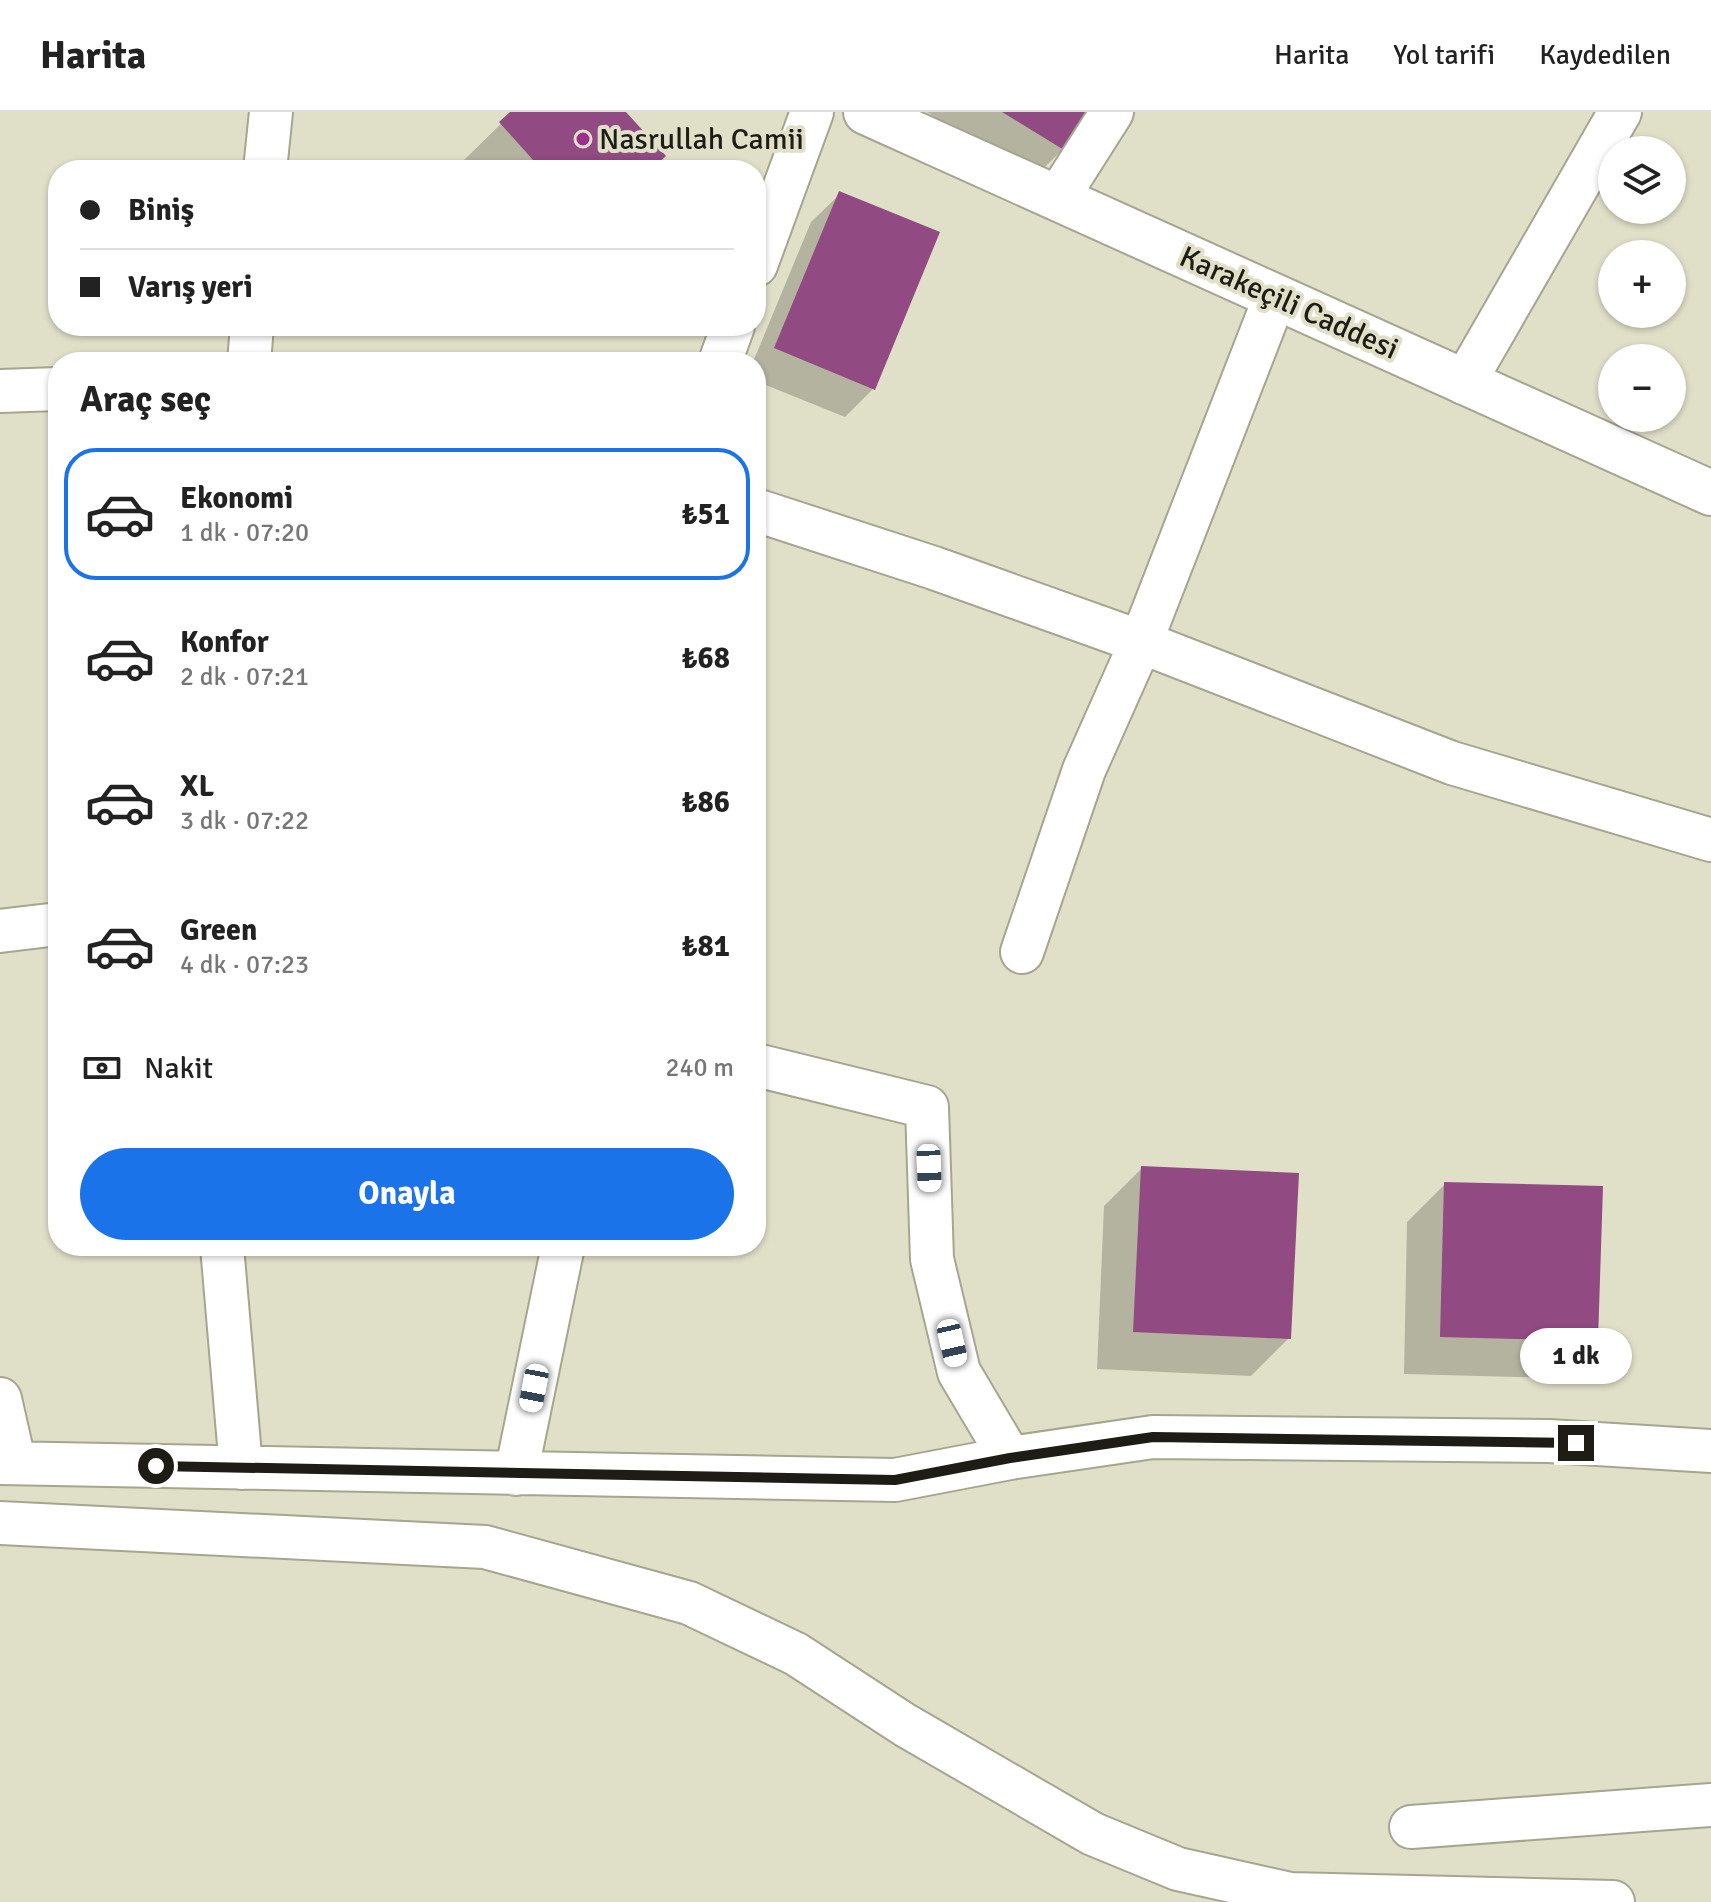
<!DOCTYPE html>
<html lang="tr">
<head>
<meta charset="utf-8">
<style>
  :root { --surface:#fff; --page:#f2f2f2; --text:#222; --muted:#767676; --line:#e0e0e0; --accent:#1a73e8 }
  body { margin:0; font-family:Signika,sans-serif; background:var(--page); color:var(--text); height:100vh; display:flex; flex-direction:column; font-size:30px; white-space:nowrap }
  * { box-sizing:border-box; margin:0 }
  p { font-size:26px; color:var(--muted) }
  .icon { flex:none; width:44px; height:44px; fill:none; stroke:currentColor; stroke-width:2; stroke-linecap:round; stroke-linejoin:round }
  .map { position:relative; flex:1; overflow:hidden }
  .side { position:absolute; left:48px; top:240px; width:718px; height:904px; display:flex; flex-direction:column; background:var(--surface); border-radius:32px; box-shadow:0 2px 6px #0004 }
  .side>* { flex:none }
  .hud { position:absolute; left:48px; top:48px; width:718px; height:176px; border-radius:32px; box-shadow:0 2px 6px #0004; display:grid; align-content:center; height:176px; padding:0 32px; background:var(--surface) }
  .fabs { position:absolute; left:1598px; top:24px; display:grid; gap:16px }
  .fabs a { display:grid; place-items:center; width:88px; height:88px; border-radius:50%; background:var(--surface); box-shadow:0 2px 6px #0004; font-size:40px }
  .end { position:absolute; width:36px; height:36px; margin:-18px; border:10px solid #1d1d15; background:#fff; box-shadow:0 0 0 4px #fff }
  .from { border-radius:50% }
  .bubble { position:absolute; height:56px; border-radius:28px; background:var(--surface); box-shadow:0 2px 6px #0004; font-size:26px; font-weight:800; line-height:56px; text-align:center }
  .car { position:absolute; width:24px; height:48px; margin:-24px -12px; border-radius:10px; box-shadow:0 0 6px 2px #0007; background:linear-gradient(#fff 24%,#345 0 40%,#fff 0 76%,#345 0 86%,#fff 0) }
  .hud b { display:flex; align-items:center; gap:28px; height:76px; font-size:30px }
  .hud b+b { border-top:2px solid var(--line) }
  .hud i { width:20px; height:20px; background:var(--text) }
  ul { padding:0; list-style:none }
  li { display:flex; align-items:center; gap:24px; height:132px; margin:0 16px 12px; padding:0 16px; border:4px solid transparent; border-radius:32px }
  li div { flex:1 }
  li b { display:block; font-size:30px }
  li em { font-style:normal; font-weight:800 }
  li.selected { border-color:var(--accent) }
  li>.icon { width:72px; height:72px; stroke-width:1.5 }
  h2 { padding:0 32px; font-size:36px; line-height:96px }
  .pay { display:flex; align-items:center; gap:20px; height:88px; padding:0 32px; font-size:30px }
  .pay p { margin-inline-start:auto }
  .primary-button { display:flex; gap:16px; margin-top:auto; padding:16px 32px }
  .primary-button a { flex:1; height:92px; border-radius:48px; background:var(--accent); color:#fff; font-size:32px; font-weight:800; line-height:92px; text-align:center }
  header { display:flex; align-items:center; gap:48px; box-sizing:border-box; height:112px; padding:0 40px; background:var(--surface); border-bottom:2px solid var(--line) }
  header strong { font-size:38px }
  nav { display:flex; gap:44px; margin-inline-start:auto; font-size:28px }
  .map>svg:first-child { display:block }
</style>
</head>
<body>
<header>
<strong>Harita</strong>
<nav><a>Harita</a><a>Yol tarifi</a><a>Kaydedilen</a></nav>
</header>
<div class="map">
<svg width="1711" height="1790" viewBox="0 0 1711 1790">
  <rect width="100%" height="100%" fill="#e0e0c9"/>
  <path fill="#0003" d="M513,0H623L650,58H471L463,49Z
    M927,0H1086L1063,37L1034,66Z
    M840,82L874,276L845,305L756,269L753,250L811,110Z
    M1142,1056L1289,1226L1251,1264L1097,1257L1104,1094Z
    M1445,1072L1596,1228L1559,1266L1404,1262L1407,1110Z"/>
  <path fill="#914a82" d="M510,0H626L666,44L651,58H542L499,10Z
    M1002,0H1088L1064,38Z
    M839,79L940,120L875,278L774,236Z
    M1141,1054L1299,1061L1291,1227L1133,1220Z
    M1444,1070L1603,1074L1598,1229L1440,1225Z"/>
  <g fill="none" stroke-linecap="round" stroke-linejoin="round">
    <g stroke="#a5a590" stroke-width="46">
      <path id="minor" d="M265,58L271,0
        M1058,85L1112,0
        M756,153L812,0
        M249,250L252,214
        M720,250L733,214
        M1464,271L1620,0
        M0,279L58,277
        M756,398L934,456L1141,530L1452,651L1711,728
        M0,819L58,812
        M1022,840L1084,658L1141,530L1275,185
        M756,953L927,995L932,1147L959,1260L1010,1346
        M222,1134L241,1356
        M0,1287L14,1349
        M0,1351L895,1368L1010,1346L1153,1325L1549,1329L1711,1339
        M516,1362L563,1134
        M0,1411L485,1435L689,1491L796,1542L905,1613L1093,1722L1178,1757L1290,1782L1613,1790
        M1411,1715L1711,1693"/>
    </g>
    <g stroke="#a5a590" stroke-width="48">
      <path id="major" d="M866,0L1711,381"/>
    </g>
    <use href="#minor" stroke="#fff" stroke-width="42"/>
    <use href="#major" stroke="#fff" stroke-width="44"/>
  </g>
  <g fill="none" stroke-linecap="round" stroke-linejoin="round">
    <path stroke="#1d1d15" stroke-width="10" d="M156,1354L895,1368L1010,1346L1153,1325L1576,1331"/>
  </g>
  <circle fill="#9e2e8b" stroke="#e0e0c9" stroke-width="3" cx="583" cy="27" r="8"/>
  <g text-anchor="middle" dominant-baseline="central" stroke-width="8" stroke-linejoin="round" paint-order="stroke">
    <g font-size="30" fill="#1d1d15" stroke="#e0e0c9" text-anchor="start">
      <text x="599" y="27">Nasrullah Camii</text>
    </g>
    <g font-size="30" fill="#1d1d15" stroke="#e0e0c9">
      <text transform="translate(1289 191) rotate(24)">Karakeçili Caddesi</text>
    </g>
  </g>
</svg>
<div class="fabs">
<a><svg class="icon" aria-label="layers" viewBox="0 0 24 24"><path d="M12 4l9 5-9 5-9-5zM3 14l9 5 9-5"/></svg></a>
<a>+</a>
<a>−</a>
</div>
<i class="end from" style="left:156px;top:1354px"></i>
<i class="end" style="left:1576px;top:1331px"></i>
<div class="bubble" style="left:1520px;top:1216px;width:112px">1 dk</div>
<i class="car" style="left:929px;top:1056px;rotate:178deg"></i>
<i class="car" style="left:952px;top:1231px;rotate:167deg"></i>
<i class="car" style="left:534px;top:1276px;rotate:191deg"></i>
<div class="hud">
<b><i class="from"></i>Biniş</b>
<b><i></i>Varış yeri</b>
</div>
<section class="side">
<h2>Araç seç</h2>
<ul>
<li class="selected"><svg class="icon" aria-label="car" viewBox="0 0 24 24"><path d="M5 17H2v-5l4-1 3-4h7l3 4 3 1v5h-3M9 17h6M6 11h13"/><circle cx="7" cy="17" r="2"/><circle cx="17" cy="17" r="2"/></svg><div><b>Ekonomi</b><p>1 dk · 07:20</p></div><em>₺51</em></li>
<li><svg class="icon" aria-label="car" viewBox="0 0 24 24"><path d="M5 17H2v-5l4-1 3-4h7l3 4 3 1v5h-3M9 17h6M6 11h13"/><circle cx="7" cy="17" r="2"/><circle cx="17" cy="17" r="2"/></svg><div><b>Konfor</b><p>2 dk · 07:21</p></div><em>₺68</em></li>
<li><svg class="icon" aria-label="car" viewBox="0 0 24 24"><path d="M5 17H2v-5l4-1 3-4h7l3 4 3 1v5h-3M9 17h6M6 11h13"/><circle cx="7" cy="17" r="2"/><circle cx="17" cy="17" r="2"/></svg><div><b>XL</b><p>3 dk · 07:22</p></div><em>₺86</em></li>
<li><svg class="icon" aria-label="car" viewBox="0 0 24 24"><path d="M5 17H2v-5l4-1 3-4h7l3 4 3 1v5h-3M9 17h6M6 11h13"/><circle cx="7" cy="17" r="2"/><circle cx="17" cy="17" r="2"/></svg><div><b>Green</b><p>4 dk · 07:23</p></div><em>₺81</em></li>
</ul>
<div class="pay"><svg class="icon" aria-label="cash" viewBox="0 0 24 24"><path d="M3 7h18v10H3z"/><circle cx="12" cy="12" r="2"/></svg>Nakit<p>240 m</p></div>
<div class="primary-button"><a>Onayla</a></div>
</section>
</div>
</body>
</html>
